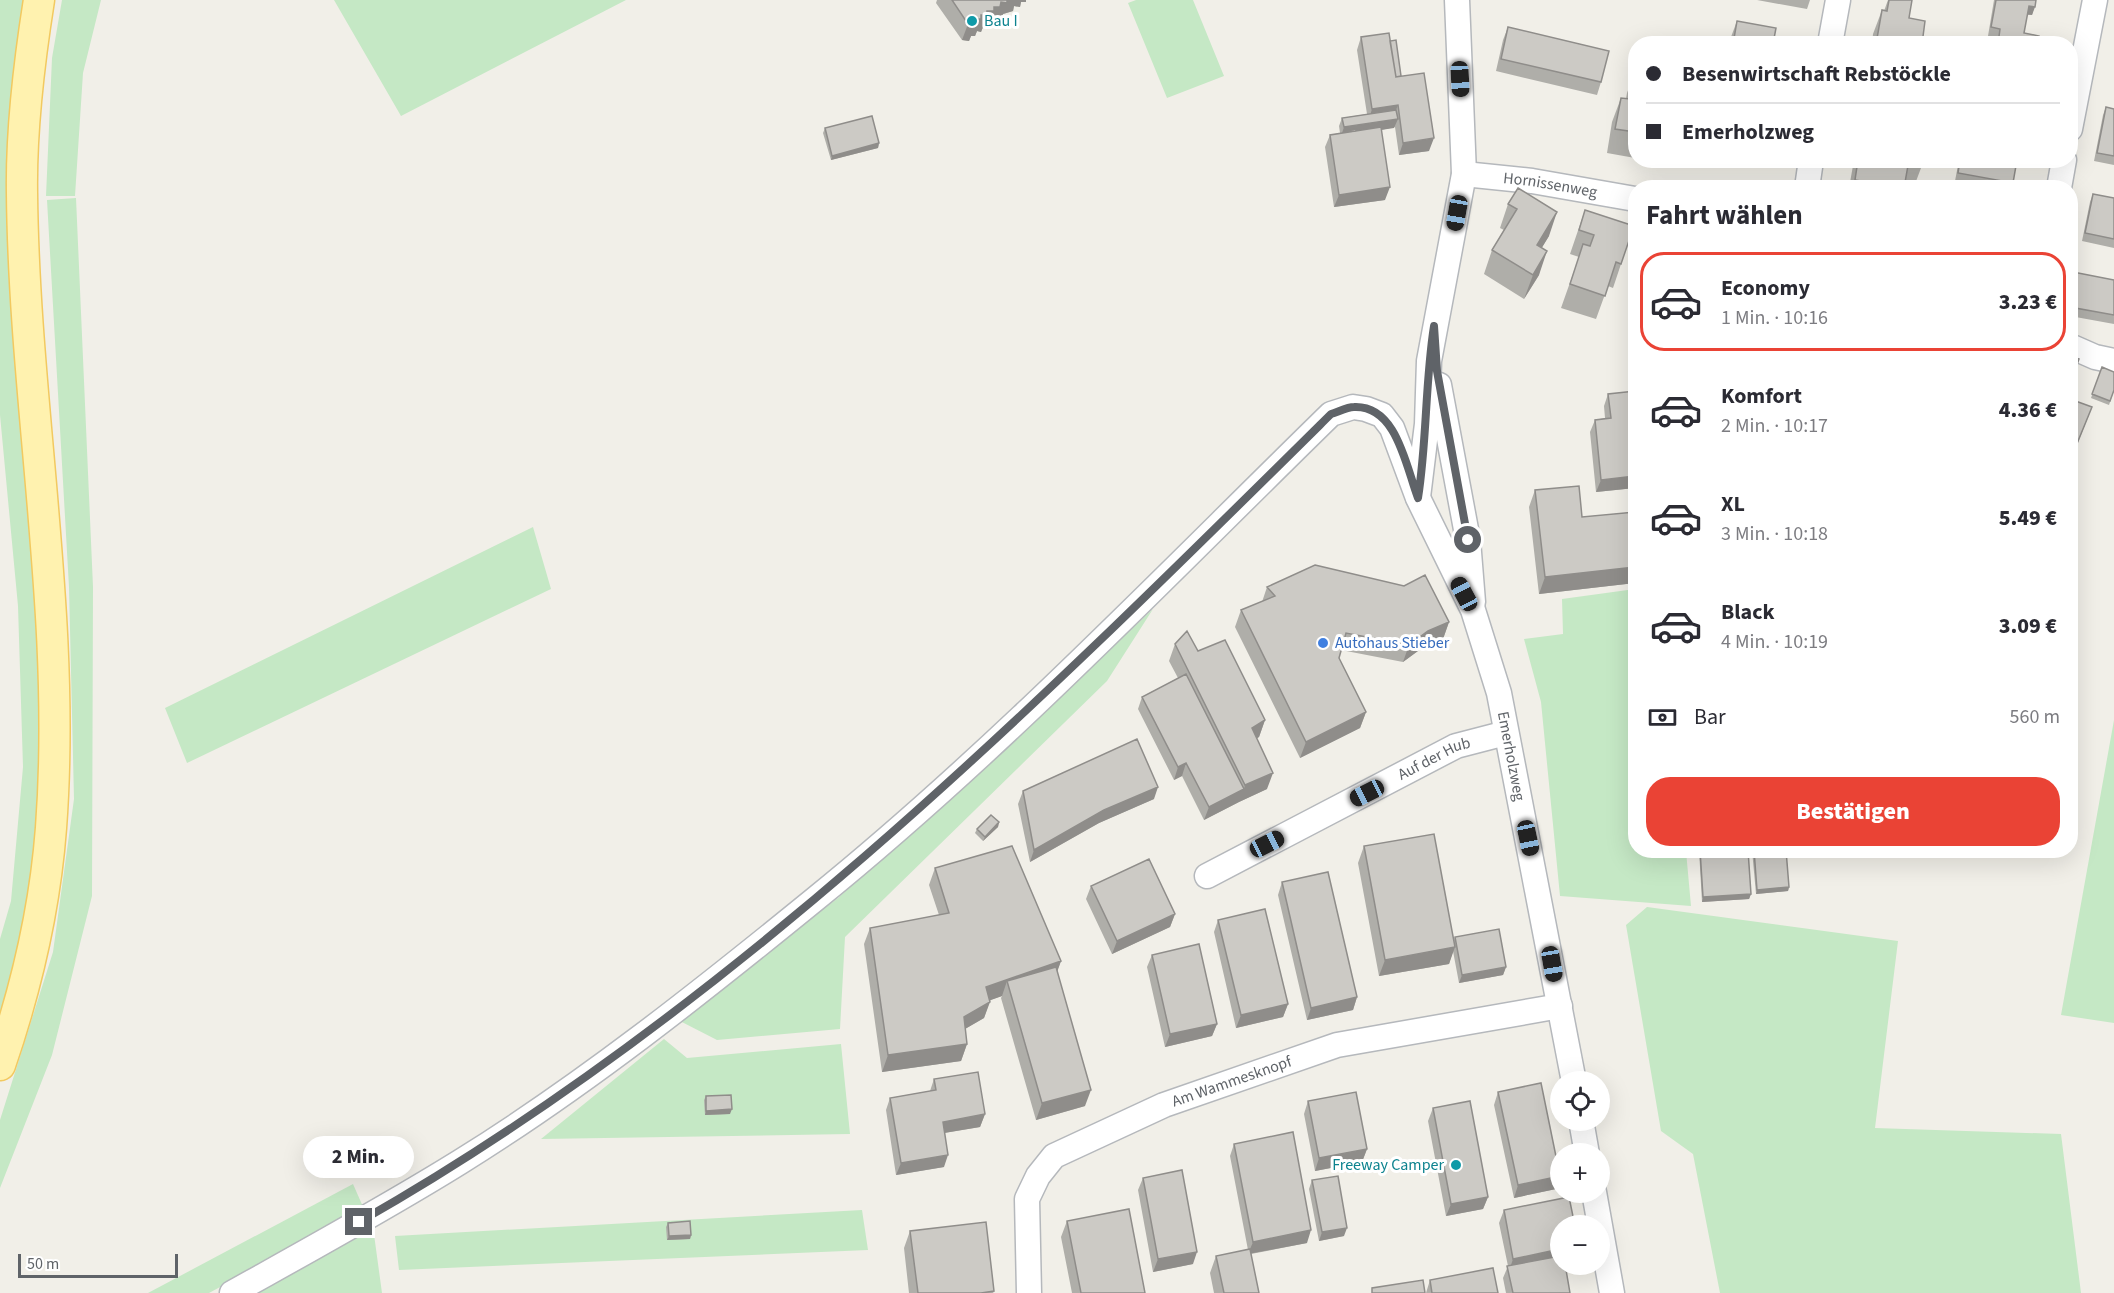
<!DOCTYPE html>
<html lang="de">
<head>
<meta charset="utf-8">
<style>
  :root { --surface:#fff; --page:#f7f7f7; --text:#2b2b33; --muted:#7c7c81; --line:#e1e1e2; --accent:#ea4335 }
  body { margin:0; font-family:"Source Sans 3",sans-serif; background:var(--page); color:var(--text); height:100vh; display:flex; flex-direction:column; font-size:22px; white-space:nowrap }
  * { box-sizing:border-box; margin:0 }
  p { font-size:20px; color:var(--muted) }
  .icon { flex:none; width:33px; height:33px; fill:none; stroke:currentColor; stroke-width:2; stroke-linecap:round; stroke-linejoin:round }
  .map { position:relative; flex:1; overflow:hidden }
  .side { position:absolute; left:1628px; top:180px; width:450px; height:678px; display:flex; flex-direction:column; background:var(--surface); border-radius:24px; box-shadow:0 6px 24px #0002 }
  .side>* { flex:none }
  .top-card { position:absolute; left:1628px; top:36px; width:450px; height:132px; border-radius:24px; box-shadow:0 6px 24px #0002; display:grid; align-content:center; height:132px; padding:0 18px; background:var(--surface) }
  .fabs { position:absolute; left:1550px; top:1071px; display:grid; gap:12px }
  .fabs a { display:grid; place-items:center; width:60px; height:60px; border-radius:50%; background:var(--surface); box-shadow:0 6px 24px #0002; font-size:30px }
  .scale { position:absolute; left:18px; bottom:15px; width:160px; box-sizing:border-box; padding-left:6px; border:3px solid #5f6368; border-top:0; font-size:16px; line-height:21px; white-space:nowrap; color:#5f6368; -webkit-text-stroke:4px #fff; paint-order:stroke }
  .end { position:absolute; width:27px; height:27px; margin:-14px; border:8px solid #5f6368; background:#fff; box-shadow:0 0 0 3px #fff }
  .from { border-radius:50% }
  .bubble { position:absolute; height:42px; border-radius:21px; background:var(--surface); box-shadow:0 6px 24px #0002; font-size:20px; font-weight:800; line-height:42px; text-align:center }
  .car { position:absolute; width:18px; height:36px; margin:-18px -9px; border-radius:8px; box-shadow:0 0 4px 2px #0007; background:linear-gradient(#222 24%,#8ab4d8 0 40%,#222 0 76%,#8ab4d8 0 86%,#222 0) }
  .top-card b { display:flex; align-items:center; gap:21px; height:57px; font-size:22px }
  .top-card b+b { border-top:2px solid var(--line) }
  .top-card i { width:15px; height:15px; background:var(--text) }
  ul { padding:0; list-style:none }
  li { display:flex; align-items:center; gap:18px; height:99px; margin:0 12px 9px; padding:0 6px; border:3px solid transparent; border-radius:24px }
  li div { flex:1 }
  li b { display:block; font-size:22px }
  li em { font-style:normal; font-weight:800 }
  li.active { border-color:var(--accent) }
  li>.icon { width:54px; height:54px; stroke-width:1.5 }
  h2 { padding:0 18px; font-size:27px; line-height:72px }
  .pay { display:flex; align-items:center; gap:15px; height:66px; padding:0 18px; font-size:22px }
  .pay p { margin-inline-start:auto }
  .action { display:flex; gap:12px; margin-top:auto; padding:12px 18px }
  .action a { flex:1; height:69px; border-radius:24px; background:var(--accent); color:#fff; font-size:24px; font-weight:800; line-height:69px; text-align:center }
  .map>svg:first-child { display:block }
</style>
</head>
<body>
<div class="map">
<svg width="2114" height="1293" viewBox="0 0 2114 1293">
  <rect width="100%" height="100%" fill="#f1efe8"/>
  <path fill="#c5e8c5" d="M0,0H39L26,117L54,767L0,1065V939L11,901L23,767L18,606L0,415Z
    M62,0H101L83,73L75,196H46L52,58Z
    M334,0H626L401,116Z
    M1136,0H1193L1224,76L1167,98L1128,3Z
    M76,198L93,587L92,896L52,1055L0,1188V1120L53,952L74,799L69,587L47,200Z
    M533,527L551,589L187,763L165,708Z
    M1635,589V850L1686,851L1691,906L1560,896L1541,702L1524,639L1563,634L1562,599Z
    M1153,609L1107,681L845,937L840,1029L717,1040L676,1019L838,898Z
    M2114,720V1023L2061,1015Z
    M1647,907L1898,941L1875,1128L2061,1134L2081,1293H1720L1693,1154L1661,1131L1626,925Z
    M664,1039L687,1058L841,1044L850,1134L541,1139Z
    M353,1184L364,1209L209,1293H148Z
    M862,1210L868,1250L399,1270L395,1236Z
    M373,1227L382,1293H251Z"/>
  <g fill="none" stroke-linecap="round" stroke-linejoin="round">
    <g stroke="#b5b8bc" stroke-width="27">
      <g id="minor">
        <path d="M1830,44L1838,0"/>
        <path d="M2070,129L2095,0"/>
        <path id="s1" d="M1464,174L1532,181L1635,199"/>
        <path d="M1807,188L1811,160"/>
        <path d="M2059,188L2064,160"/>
        <path d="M2070,346L2095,357L2114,361"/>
        <path d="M1439,385L1468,540L1473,602"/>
        <path d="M1418,497L1427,424L1429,361L1464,174L1457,0"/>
        <path id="s2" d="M1207,876L1456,746L1506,733"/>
        <path d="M1581,1120L1587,1154"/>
        <path d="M1594,1192L1612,1293"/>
        <path id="s3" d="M232,1293C309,1250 386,1208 460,1162C584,1085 701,992 814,900C998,751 1162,579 1331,414L1353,407L1366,409L1382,415L1392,428L1418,498L1473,610L1499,693L1574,1082"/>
        <path id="s4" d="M1029,1293L1027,1199L1038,1176L1054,1156L1164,1105L1337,1045L1560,1006"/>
      </g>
    </g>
    <g stroke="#f2c960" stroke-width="33">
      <path id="major" d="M0,1065C26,989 45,908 51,828C67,616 24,405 22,193C21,129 29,63 39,0"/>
    </g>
    <use href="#minor" stroke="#fff" stroke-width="24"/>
    <use href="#major" stroke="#fff2af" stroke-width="30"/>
  </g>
  <path fill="#afaea9" d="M937,0H1026V2H1021L1020,7L1014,6L1013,11L1003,14L1001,19H996L994,23H989L988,27H983L981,32L977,31L975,36H971L969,41L962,40L936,3Z
    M1757,0H1810L1807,9Z
    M1888,0H1912L1909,18L1922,44H1872L1873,34L1882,10L1884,11Z
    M1994,0H2036L2032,15H2027L2024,33L2037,44H1996L1997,37L1988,36Z
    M1737,21L1773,44H1730L1731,37Z
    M1508,27L1601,82L1597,95L1496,71L1503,40Z
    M1361,37L1390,41L1401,76L1429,151L1399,155L1395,127L1381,130L1385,200L1334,207L1325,147L1330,135L1340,133L1339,126L1342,118L1367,114L1357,50Z
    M1635,71V158L1607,153L1612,122L1621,98L1626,99L1627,93Z
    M2106,107L2114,109V165L2094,161L2103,115Z
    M825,128L879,143L878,148L831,160L823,133Z
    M1854,160H1924L1915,184L1905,182L1904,188H1849Z
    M1959,160H2017L2011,188H1988L1955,181Z
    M1518,188L1549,236L1542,247L1539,275L1524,299L1484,274L1492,250L1504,230L1500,228L1508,204Z
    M2093,194L2114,198V248L2082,241L2090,202Z
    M1585,210L1621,264L1613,288L1608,286L1596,319L1561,308L1579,257L1570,254Z
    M2073,272L2114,280V324L2070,316V279Z
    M1635,330V340L1632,338Z
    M2102,367L2114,390L2109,405L2091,398Z
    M1635,391V488L1596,492L1590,432L1595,420L1605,418L1604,406L1608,394Z
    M2070,399L2092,407L2073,455L2070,454Z
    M1535,490L1582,517L1635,512V583L1539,594L1529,507Z
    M1267,587L1449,622L1443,639L1422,648L1403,662L1341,650L1339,658L1366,712L1360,728L1300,758L1235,627L1241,610L1262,602Z
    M1175,644L1198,651L1265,720L1259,737L1257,738L1267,789L1239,802L1204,820L1182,776L1174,780L1138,709L1142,697L1178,678L1169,661Z
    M1023,791L1154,799L1099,823L1030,862L1018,804Z
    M999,822L998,827L983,841L975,833L977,829Z
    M1364,846L1454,941L1455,937L1506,967L1503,975L1459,983L1453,951L1449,964L1379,976L1358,863Z
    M1699,850H1748L1751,894L1749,899L1702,902Z
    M1752,850H1786L1789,887L1788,891L1756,894Z
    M935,868L1061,961L1057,971L1085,1106L1036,1120L1001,998L1002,996L990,1000L984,1018L965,1029L967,1044L961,1061L882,1072L864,944L870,928L939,915L929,885Z
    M1282,882L1357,997L1353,1010L1307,1020L1278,895Z
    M1091,886L1175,914L1170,927L1112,954L1086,899Z
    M1218,920L1288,1004L1283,1017L1236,1028L1214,932Z
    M1152,955L1217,1024L1212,1036L1165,1047L1147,967Z
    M934,1079L985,1114L980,1127L944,1133V1167L896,1175L886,1110L890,1098L930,1091Z
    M1498,1092L1556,1189L1514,1198L1494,1105Z
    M706,1096L730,1114L705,1115L704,1100Z
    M1308,1101L1367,1149L1362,1162L1315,1171L1304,1114Z
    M1433,1108L1488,1197L1483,1209L1446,1216L1428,1121Z
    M1234,1144L1307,1243L1251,1254L1259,1293H1214L1210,1273L1216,1256L1248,1250L1230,1156Z
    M1143,1178L1193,1264L1153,1272L1138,1190Z
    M1312,1180L1344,1236L1319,1241L1309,1189Z
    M1504,1210L1560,1264L1570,1293H1506L1503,1278L1508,1266L1499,1223Z
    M1067,1221L1145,1293H1072L1061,1237Z
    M668,1223L691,1235L690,1239L667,1240L666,1227Z
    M910,1231L994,1293H909L904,1248Z
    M1430,1280L1498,1293H1426Z"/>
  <path fill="#8f8d8a" d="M1006,0H1026V2H1021L1020,7L1014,6L1013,11L1003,14L1001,19H996L994,23H989L988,27H983L981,32L977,31L975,36H971L969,41L962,40L968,24L987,11Z
    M2029,6L2035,7L2032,15L2026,14Z
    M1398,105L1393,118L1368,122L1372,109Z
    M1398,119L1394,128L1341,136L1344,127Z
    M1434,138L1429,151L1399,155L1403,143Z
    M879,143L878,148L831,160L832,156Z
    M1855,180L1861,181L1859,188H1852Z
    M1390,187L1385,200L1334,207L1339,195Z
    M1557,212L1549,236L1529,269L1537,245Z
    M1547,251L1539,275L1524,299L1533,275Z
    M1635,476V488L1596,492L1601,480Z
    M1635,567V583L1539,594L1545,577Z
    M1449,622L1443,639L1422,648L1403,662L1409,645L1428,631Z
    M1366,712L1360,728L1300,758L1306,742Z
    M1265,720L1259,737L1246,745L1252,728Z
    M1186,763L1182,776L1174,780L1178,767Z
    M1273,773L1267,789L1239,802L1204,820L1209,807L1244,789L1245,785Z
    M1158,787L1154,799L1099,823L1030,862L1034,850L1104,810Z
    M999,822L998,827L983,841L985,837Z
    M1789,887L1788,891L1756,894L1757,890Z
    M1751,894L1749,899L1702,902L1703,897Z
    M1175,914L1170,927L1112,954L1117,941Z
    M1455,947L1449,964L1379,976L1385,960Z
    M1061,961L1055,978L1007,981L1002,996L980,1004L986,987Z
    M1506,967L1503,975L1459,983L1462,975Z
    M1357,997L1353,1010L1307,1020L1311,1008Z
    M990,1002L984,1018L958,1033L964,1017Z
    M1288,1004L1283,1017L1236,1028L1241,1015Z
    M1217,1024L1212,1036L1165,1047L1170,1034Z
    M967,1044L961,1061L882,1072L888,1055Z
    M1091,1090L1085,1106L1036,1120L1042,1103Z
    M732,1109L730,1114L705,1115L706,1111Z
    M985,1114L980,1127L938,1134L943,1122Z
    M1367,1149L1362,1162L1315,1171L1319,1158Z
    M948,1155L944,1167L896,1175L901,1163Z
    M1560,1176L1556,1189L1514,1198L1518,1185Z
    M1488,1197L1483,1209L1446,1216L1451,1204Z
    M1347,1228L1344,1236L1319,1241L1322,1232Z
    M1311,1230L1307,1243L1248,1254L1253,1242Z
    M691,1235L690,1239L667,1240L669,1236Z
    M1560,1249V1261L1509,1271L1513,1259Z
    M1197,1252L1193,1264L1153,1272L1158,1259Z"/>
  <path fill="#cccac5" stroke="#8f8d8a" stroke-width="1.5" d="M952,0H1007V3L1001,2L1000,7H994V11H987V15H981V19H975V24H968Z
    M1889,0H1912L1909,18L1925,21L1922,44H1876L1882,10L1887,11Z
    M1996,0H2036L2035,7L2029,6L2024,33L2039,36L2037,44H1998L2000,29L1991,27Z
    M1737,21L1776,28L1773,44H1733Z
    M1508,27L1609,51L1601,82L1501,59Z
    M1389,33L1396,77L1424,73L1434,138L1403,143L1398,105L1372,109L1361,37Z
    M1396,40L1401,76L1396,77L1390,41Z
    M1635,74V132L1615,129L1621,98L1630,99Z
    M2106,107L2114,109V156L2097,153Z
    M1396,110L1398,119L1344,127L1342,118Z
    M872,116L879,143L832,156L825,128Z
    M1381,127L1390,187L1339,195L1330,135Z
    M1356,129V131L1347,132L1346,131Z
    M1858,160H1909L1904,188H1860L1861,181L1855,180Z
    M1960,160H2017L2013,183L1958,173Z
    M1518,188L1557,212L1537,245L1547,251L1533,275L1492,250L1517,209L1508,204Z
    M2093,194L2114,198V239L2085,233Z
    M1585,210L1634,226L1621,264L1616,262L1605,296L1570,284L1583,244L1590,246L1594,235L1579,230Z
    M2073,272L2114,280V315L2070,307V287Z
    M2070,356L2079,359L2070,384Z
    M2102,367L2114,372V390L2110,401L2092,394Z
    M1635,391V476L1601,480L1595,420L1611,418L1608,394Z
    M2070,399L2092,407L2076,446L2071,444L2070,447Z
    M1579,486L1582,517L1635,512V567L1545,577L1535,490Z
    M1315,565L1404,586L1425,575L1449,622L1428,631L1409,645L1346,633L1339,658L1366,712L1306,742L1241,610L1275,596L1267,587Z
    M1187,631L1198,651L1225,640L1265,720L1252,728L1273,773L1245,785L1175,644Z
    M1186,674L1244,789L1209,807L1186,763L1178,767L1142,697Z
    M1137,739L1158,787L1104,810L1034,850L1023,791Z
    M991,815L999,822L985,837L977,829Z
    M1434,834L1455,947L1385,960L1364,846Z
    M1012,846L1061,961L986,987L990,1002L964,1017L967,1044L888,1055L870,928L949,913L935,868Z
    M1700,850H1748L1751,894L1703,897Z
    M1754,850H1786L1789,887L1757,890Z
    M1149,859L1175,914L1117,941L1091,886Z
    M1328,872L1357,997L1311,1008L1282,882Z
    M1265,909L1288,1004L1241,1015L1218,920Z
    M1499,929L1506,967L1462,975L1455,937Z
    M1199,944L1217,1024L1170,1034L1152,955Z
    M1056,967L1091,1090L1042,1103L1007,981Z
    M978,1072L985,1114L943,1122L948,1155L901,1163L890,1098L936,1090L934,1079Z
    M1541,1083L1560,1176L1518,1185L1498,1092Z
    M1356,1092L1367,1149L1319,1158L1308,1101Z
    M731,1095L732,1109L706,1111V1096Z
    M1470,1101L1488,1197L1451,1204L1433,1108Z
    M1293,1132L1311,1230L1253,1242L1234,1144Z
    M1182,1170L1197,1252L1158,1259L1143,1178Z
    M1338,1176L1347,1228L1322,1232L1312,1180Z
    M1569,1197L1575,1226H1560V1249L1513,1259L1504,1210Z
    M1129,1209L1145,1293H1081L1067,1221Z
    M690,1221L691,1235L669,1236L668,1223Z
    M986,1222L994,1291L981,1293H918L910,1231Z
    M1250,1249L1259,1293H1224L1216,1256Z
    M1560,1256V1264H1565L1570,1293H1513L1507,1266Z
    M1493,1268L1498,1293H1432L1430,1280Z
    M1423,1280L1425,1293H1372V1288Z"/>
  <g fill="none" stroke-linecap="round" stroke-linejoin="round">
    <path stroke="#5f6368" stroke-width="8" d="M359,1222C729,1012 1032,710 1331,414C1338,412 1347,407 1354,407C1397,405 1406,467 1418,498C1427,441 1425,383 1434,326L1437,371L1468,540"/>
  </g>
  <g fill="#0f9aa8" stroke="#fff" stroke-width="2">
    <circle cx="972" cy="21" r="6"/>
    <circle cx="1456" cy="1165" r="6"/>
  </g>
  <circle fill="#3f7fe0" stroke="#fff" stroke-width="2" cx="1323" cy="643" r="6"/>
  <g text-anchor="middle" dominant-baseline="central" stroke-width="6" stroke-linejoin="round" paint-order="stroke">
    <g font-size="16" fill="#0d838f" stroke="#fff" text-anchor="start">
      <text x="984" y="21">Bau I</text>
      <text x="1444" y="1165" text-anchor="end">Freeway Camper</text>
    </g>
    <g font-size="16" fill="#5f6368" stroke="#fff">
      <text stroke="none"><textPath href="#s1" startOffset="87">Hornissenweg</textPath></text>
      <text stroke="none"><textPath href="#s3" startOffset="1834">Emerholzweg</textPath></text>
      <text stroke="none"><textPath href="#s2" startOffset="256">Auf der Hub</textPath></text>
      <text stroke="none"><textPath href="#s4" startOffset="338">Am Wammesknopf</textPath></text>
    </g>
    <g font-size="16" fill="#366cbe" stroke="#fff" text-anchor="start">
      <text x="1335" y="643">Autohaus Stieber</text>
    </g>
  </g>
</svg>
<div class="fabs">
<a><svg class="icon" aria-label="locate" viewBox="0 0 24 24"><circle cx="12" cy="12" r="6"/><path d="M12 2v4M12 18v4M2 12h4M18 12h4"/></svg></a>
<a>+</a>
<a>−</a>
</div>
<div class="scale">50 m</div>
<i class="end from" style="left:1468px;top:540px"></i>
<i class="end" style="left:359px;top:1222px"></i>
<div class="bubble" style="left:303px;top:1136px;width:111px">2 Min.</div>
<i class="car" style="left:1460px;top:79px;rotate:177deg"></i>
<i class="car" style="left:1457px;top:213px;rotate:190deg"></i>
<i class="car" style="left:1464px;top:594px;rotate:332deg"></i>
<i class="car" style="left:1367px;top:793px;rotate:243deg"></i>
<i class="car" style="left:1528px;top:838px;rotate:168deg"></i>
<i class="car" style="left:1267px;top:844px;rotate:63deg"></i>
<i class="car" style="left:1552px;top:964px;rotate:170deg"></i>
<div class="top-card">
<b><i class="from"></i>Besenwirtschaft Rebstöckle</b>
<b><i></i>Emerholzweg</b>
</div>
<section class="side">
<h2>Fahrt wählen</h2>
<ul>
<li class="active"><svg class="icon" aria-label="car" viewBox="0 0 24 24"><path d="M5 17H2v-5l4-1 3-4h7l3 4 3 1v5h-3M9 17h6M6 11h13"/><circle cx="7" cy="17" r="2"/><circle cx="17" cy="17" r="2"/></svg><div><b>Economy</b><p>1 Min. · 10:16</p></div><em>3.23 €</em></li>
<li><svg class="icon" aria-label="car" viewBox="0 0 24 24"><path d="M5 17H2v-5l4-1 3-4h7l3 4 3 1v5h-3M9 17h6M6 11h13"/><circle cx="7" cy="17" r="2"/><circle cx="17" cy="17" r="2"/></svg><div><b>Komfort</b><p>2 Min. · 10:17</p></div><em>4.36 €</em></li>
<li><svg class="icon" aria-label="car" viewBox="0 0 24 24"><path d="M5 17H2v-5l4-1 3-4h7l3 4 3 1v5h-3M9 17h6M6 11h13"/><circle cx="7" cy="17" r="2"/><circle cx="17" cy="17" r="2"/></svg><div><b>XL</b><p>3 Min. · 10:18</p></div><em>5.49 €</em></li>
<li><svg class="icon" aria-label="car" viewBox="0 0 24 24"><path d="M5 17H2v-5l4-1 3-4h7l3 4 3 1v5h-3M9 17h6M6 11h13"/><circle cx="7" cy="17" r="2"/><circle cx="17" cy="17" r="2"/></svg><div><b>Black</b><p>4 Min. · 10:19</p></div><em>3.09 €</em></li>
</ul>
<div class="pay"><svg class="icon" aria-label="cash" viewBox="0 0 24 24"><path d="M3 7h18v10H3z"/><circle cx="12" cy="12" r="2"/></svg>Bar<p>560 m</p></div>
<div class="action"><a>Bestätigen</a></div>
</section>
</div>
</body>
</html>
